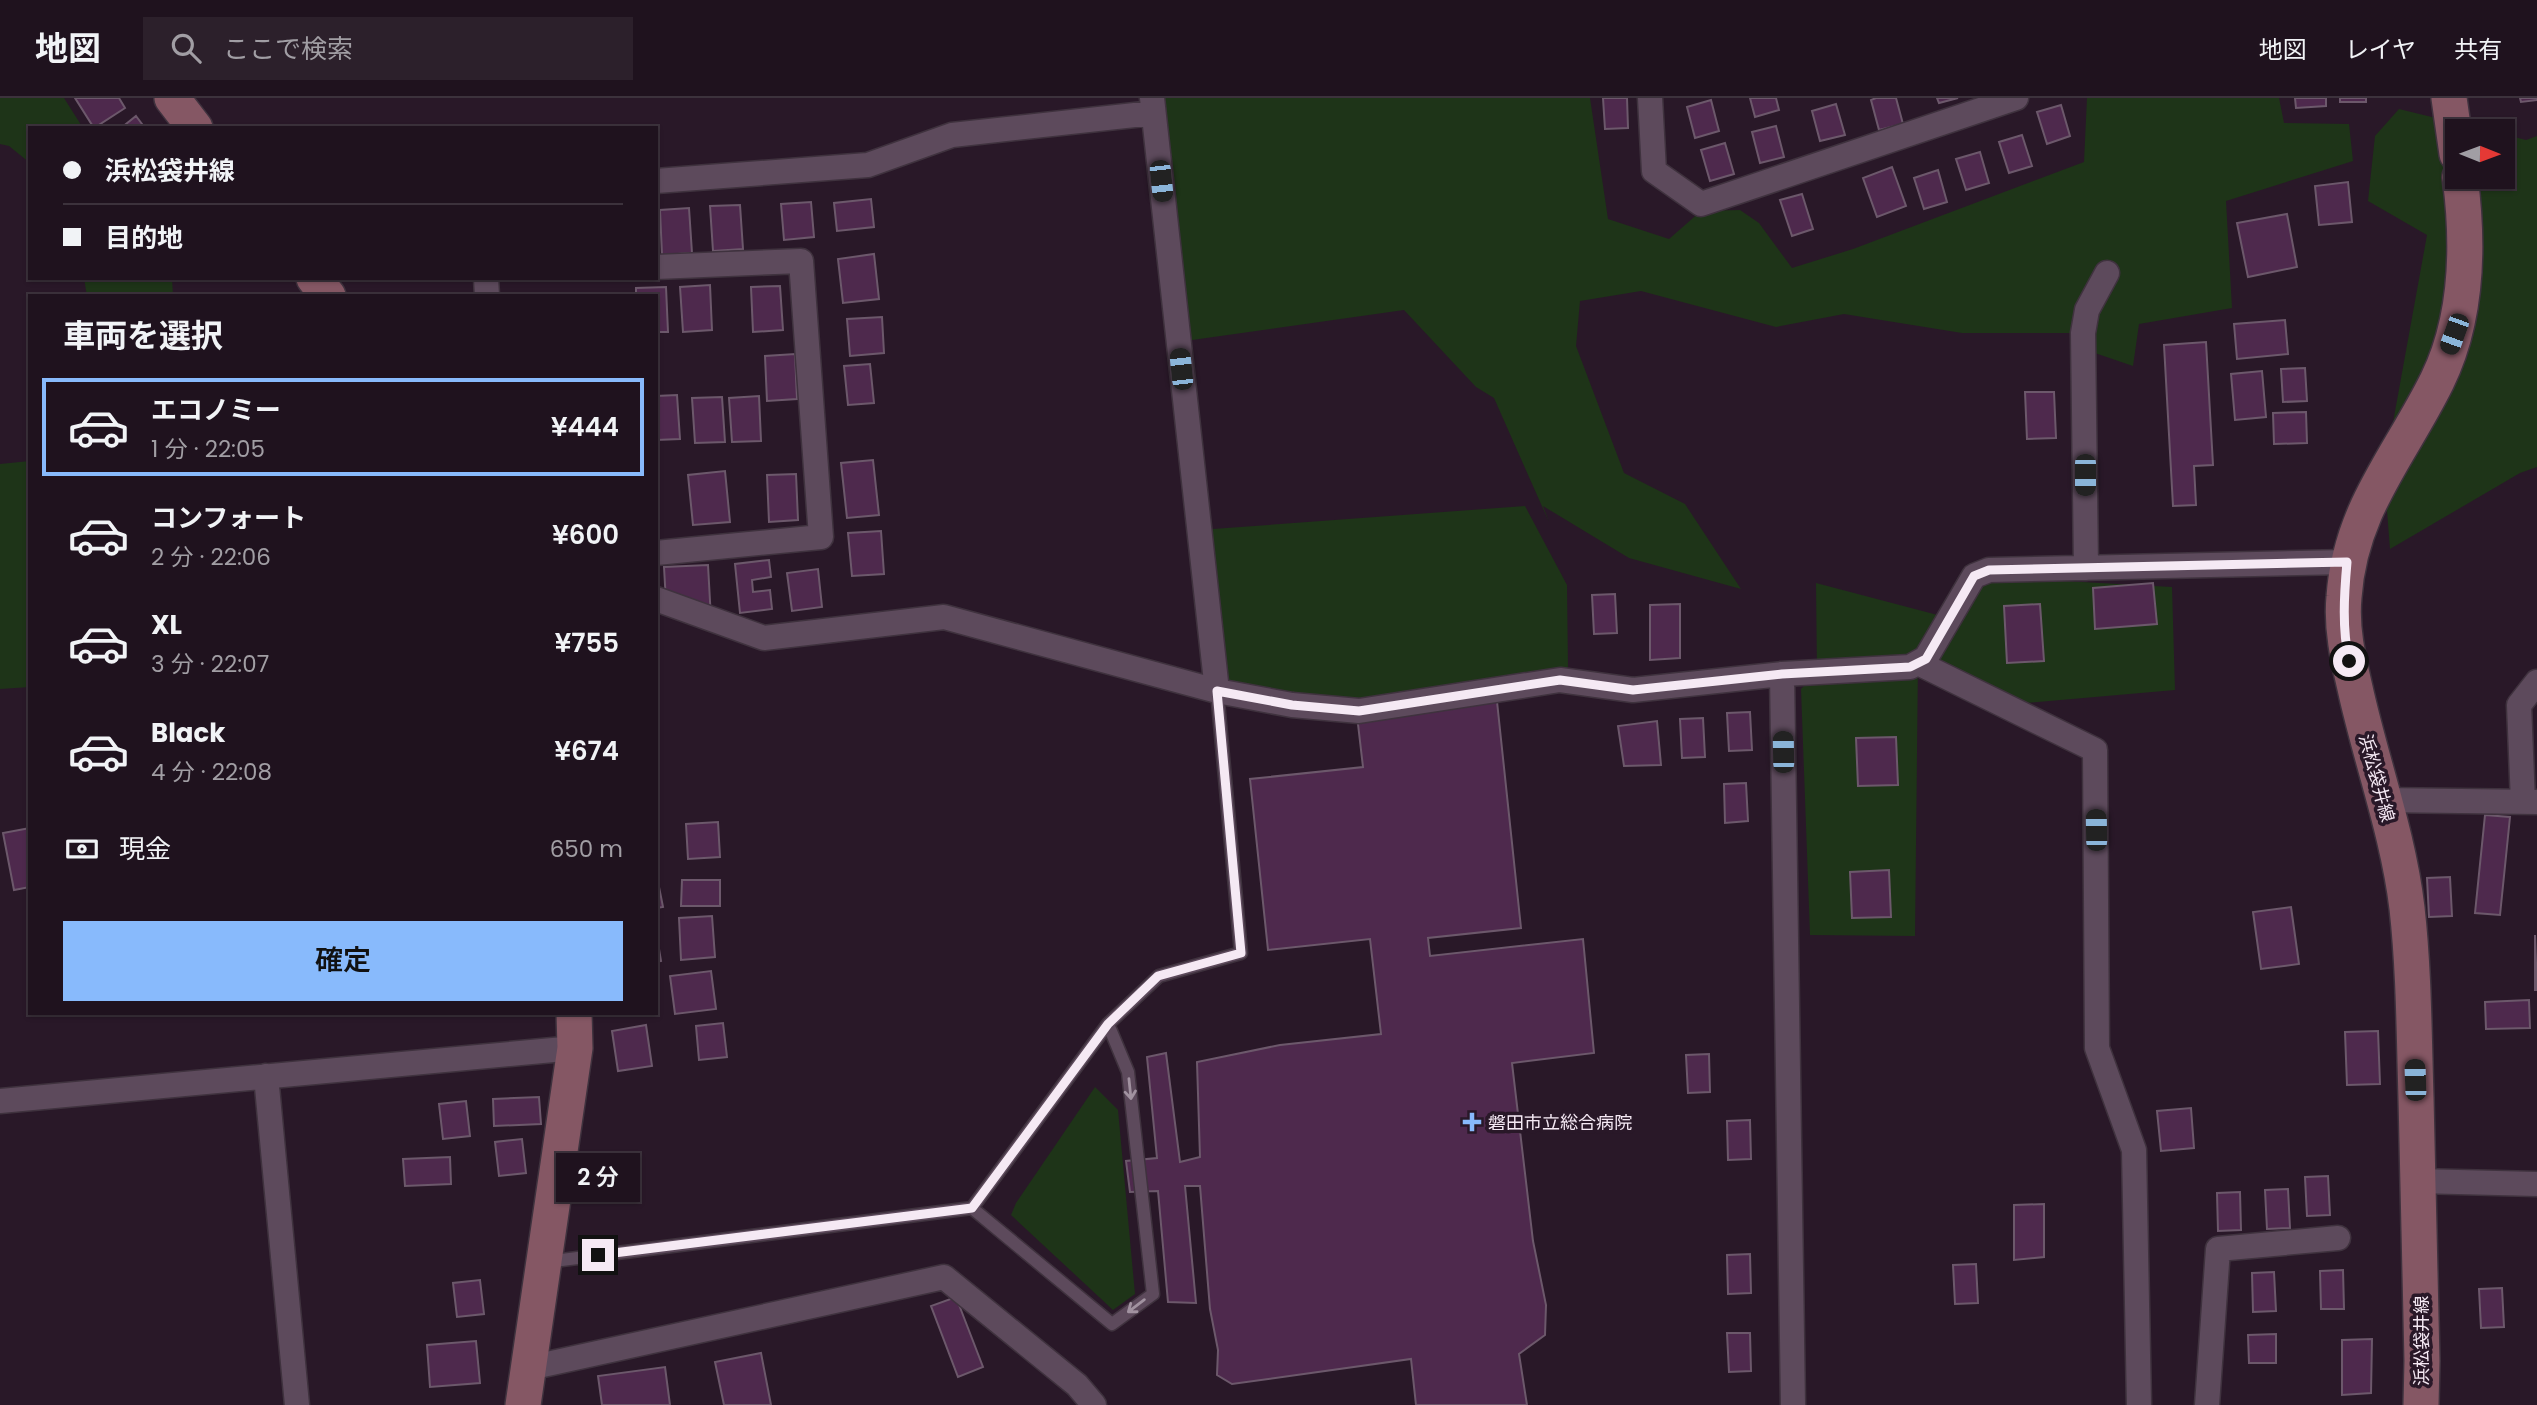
<!DOCTYPE html>
<html lang="ja">
<head>
<meta charset="utf-8">
<style>
  :root { --surface:#1f121e; --page:#2c202b; --text:#f1f3f6; --muted:#a19ea4; --line:#3c323c; --accent:#88bafc }
  body { margin:0; font-family:Poppins,"Noto Sans JP",sans-serif; background:var(--page); color:var(--text); height:100vh; display:flex; flex-direction:column; font-size:26px; white-space:nowrap }
  * { box-sizing:border-box; margin:0 }
  p { font-size:23px; color:var(--muted) }
  .icon { flex:none; width:38px; height:38px; fill:none; stroke:currentColor; stroke-width:2; stroke-linecap:round; stroke-linejoin:round }
  .map { position:relative; flex:1; overflow:hidden }
  .sheet { position:absolute; left:28px; top:196px; width:630px; height:721px; display:flex; flex-direction:column; background:var(--surface); border-radius:0px; box-shadow:0 2px 5px #0004,0 0 0 2px var(--line) }
  .sheet>* { flex:none }
  .banner { position:absolute; left:28px; top:28px; width:630px; height:154px; border-radius:0px; box-shadow:0 2px 5px #0004,0 0 0 2px var(--line); display:grid; align-content:center; height:154px; padding:0 35px; background:var(--surface) }
  .needle { width:46px; rotate:91deg }
  .fabs { position:absolute; left:2445px; top:21px; display:grid; gap:14px }
  .fabs a { display:grid; place-items:center; width:70px; height:70px; border-radius:0px; background:var(--surface); box-shadow:0 2px 5px #0004,0 0 0 2px var(--line); font-size:35px }
  .end { position:absolute; width:32px; height:32px; margin:-16px; border:9px solid #f5e9f4; background:#111; box-shadow:0 0 0 4px #111 }
  .from { border-radius:50% }
  .bubble { position:absolute; height:49px; border-radius:0px; background:var(--surface); box-shadow:0 2px 5px #0004,0 0 0 2px var(--line); font-size:23px; font-weight:600; line-height:49px; text-align:center }
  .car { position:absolute; width:21px; height:42px; margin:-21px -10px; border-radius:9px; box-shadow:0 0 5px 2px #0007; background:linear-gradient(#222 24%,#8ab4d8 0 40%,#222 0 76%,#8ab4d8 0 86%,#222 0) }
  .banner b { display:flex; align-items:center; gap:24px; height:66px; font-size:26px }
  .banner b+b { border-top:2px solid var(--line) }
  .banner i { width:18px; height:18px; background:var(--text) }
  ul { padding:0; list-style:none }
  li { display:flex; align-items:center; gap:21px; height:98px; margin:0 14px 10px; padding:0 21px; border:4px solid transparent; border-radius:0px }
  li div { flex:1 }
  li b { display:block; font-size:26px }
  li em { font-style:normal; font-weight:600 }
  li.active { border-color:var(--accent) }
  li>.icon { width:63px; height:63px; stroke-width:1.5 }
  h2 { padding:0 35px; font-size:32px; line-height:84px }
  .pay { display:flex; align-items:center; gap:18px; height:77px; padding:0 35px; font-size:26px }
  .pay p { margin-inline-start:auto }
  .cta { display:flex; gap:14px; margin-top:auto; padding:14px 35px }
  .cta a { flex:1; height:80px; border-radius:0px; background:var(--accent); color:#111; font-size:28px; font-weight:600; line-height:80px; text-align:center }
  header { display:flex; align-items:center; gap:42px; box-sizing:border-box; height:98px; padding:0 35px; background:var(--surface); border-bottom:2px solid var(--line) }
  header strong { font-size:33px }
  nav { display:flex; gap:38px; margin-inline-start:auto; font-size:24px }
  .search { width:490px; height:63px; background:var(--page); display:flex; align-items:center; gap:18px; box-sizing:border-box; padding:0 24px; border-radius:0px; color:var(--muted); font-size:26px }
  .map>svg:first-child { display:block }
</style>
</head>
<body>
<header>
<strong>地図</strong>
<div class="search"><svg class="icon" aria-label="search" viewBox="0 0 24 24"><circle cx="10" cy="10" r="6"/><path d="M15 15l6 6"/></svg>ここで検索</div>
<nav><a>地図</a><a>レイヤ</a><a>共有</a></nav>
</header>
<div class="map">
<svg width="2537" height="1307" viewBox="0 0 2537 1307">
  <rect width="100%" height="100%" fill="#291828"/>
  <path fill="#1e3418" d="M0,0H64L83,30H30V65L9,48L0,46Z
    M1152,0H1590L1608,121L1669,141L1701,113L1740,112L1759,125L1792,170L1853,151L2084,64L2087,0H2279L2284,25L2349,26L2353,63L2226,103L2232,210L2139,226L2133,268L2083,251V235H1962L1844,216L1776,229L1641,193L1580,203L1576,248L1624,375L1685,406L1741,491L1629,460L1543,408L1549,424L1494,300L1476,289L1404,212L1178,244Z
    M2399,11L2489,33H2457V79H2502L2503,36L2526,42L2537,38V369L2520,375L2390,451L2384,374L2427,137L2368,103L2375,38Z
    M84,180H172L173,198H87Z
    M30,363V589L0,591V366Z
    M1525,408L1567,487L1568,569L1359,613L1217,593L1199,432Z
    M1974,478L2172,489L2175,592L2004,607L1918,565L1915,838L1810,837L1801,591L1817,575L1816,485L1949,520Z
    M1095,989L1118,1012L1135,1196L1113,1212L1011,1117L1016,1105Z"/>
  <path fill="#4e294d" stroke="#6c586b" stroke-width="2" d="M75,0H119L125,10L94,30Z
    M1603,0H1627L1628,30L1605,31Z
    M1750,0H1776L1779,12L1755,19Z
    M1876,0H1896L1903,26L1879,32L1871,2Z
    M1937,0H1958L1939,5Z
    M2295,0H2326V8L2296,10Z
    M2340,0H2366V4H2340Z
    M2520,0H2537V2L2521,4Z
    M1711,2L1719,33L1695,40L1687,9Z
    M1836,6L1845,37L1820,43L1812,13Z
    M2061,7L2070,38L2047,46L2037,14Z
    M136,18L145,30H121Z
    M1776,28L1784,59L1760,65L1752,34Z
    M2022,37L2032,68L2009,75L1999,44Z
    M1725,45L1734,76L1710,83L1701,52Z
    M1980,54L1989,85L1966,92L1956,61Z
    M1892,69L1906,108L1877,119L1863,80Z
    M1938,72L1947,104L1924,111L1914,80Z
    M2348,84L2352,124L2319,127L2315,88Z
    M1802,96L1813,131L1792,138L1780,102Z
    M871,101L874,129L837,133L834,105Z
    M811,104L814,139L784,142L781,106Z
    M740,107L743,151L713,153L710,108Z
    M689,110L692,155L662,157L660,112Z
    M2287,116L2297,169L2248,179L2237,125Z
    M874,156L879,201L843,205L838,161Z
    M710,187L712,232L683,234L680,189Z
    M780,188L783,232L753,234L751,189Z
    M666,189L668,234H656V198H636V190Z
    M882,219L884,255L850,258L847,221Z
    M2285,222L2288,256L2237,261L2234,226Z
    M2206,244L2213,367L2194,368L2196,407L2173,408L2164,247Z
    M795,256L797,301L767,303L765,258Z
    M870,266L874,305L848,307L844,268Z
    M2305,270L2307,303L2283,304L2281,271Z
    M2262,273L2266,319L2235,322L2231,276Z
    M2025,294H2054L2056,340L2027,341Z
    M677,297L680,341L656,342V298Z
    M759,298L761,343L732,344L729,300Z
    M722,299L725,344L695,345L692,300Z
    M2306,314L2307,345L2274,346L2273,315Z
    M873,362L879,417L847,420L841,365Z
    M725,373L730,424L693,427L688,377Z
    M796,376L798,422L769,424L767,377Z
    M881,433L884,476L852,478L848,435Z
    M769,462L771,479L752,482L753,494L770,492L772,511L740,515L735,466Z
    M708,467L711,521L666,504L664,469Z
    M818,471L822,509L792,513L787,475Z
    M2153,485L2157,526L2095,531L2093,490Z
    M1615,496L1617,535L1594,536L1592,497Z
    M1680,506V560L1650,562V507Z
    M2040,506L2044,563L2007,565L2004,508Z
    M1496,594L1521,830L1428,840L1430,858L1583,841L1594,955L1512,965L1533,1143L1546,1207L1545,1237L1519,1256L1527,1307H1416L1411,1261L1232,1286L1217,1277L1218,1252L1210,1211L1200,1088H1185L1196,1205L1168,1204L1158,1093L1130,1094L1126,1063L1157,1060L1147,959L1166,955L1180,1064L1200,1059L1197,964L1280,947L1381,936L1370,841L1268,852L1250,681L1363,669L1356,609Z
    M1750,614L1752,652L1729,653L1727,615Z
    M1703,620L1705,659L1682,660L1680,621Z
    M1657,623L1661,667L1624,668L1618,628Z
    M1896,639L1898,687L1858,688L1856,640Z
    M1746,685L1748,723L1725,725L1724,686Z
    M2485,717L2510,719L2500,817L2475,815Z
    M718,724L720,759L688,761L686,726Z
    M30,730V789L14,792L3,735Z
    M1889,772L1891,819L1852,820L1850,774Z
    M656,774L663,809L656,810Z
    M2450,779L2452,818L2429,819L2427,780Z
    M682,782H720V808H681Z
    M2291,809L2299,866L2261,871L2253,814Z
    M712,818L715,859L681,862L679,820Z
    M656,833L661,863L656,864Z
    M2535,837L2537,892H2535Z
    M711,873L716,911L675,916L670,878Z
    M2529,902L2530,930L2486,931L2485,904Z
    M723,925L727,959L699,962L696,928Z
    M646,927L652,968L618,973L612,933Z
    M2378,933L2380,986L2347,987L2345,934Z
    M1709,956L1710,994L1688,995L1686,957Z
    M539,999L541,1026L494,1028L493,1001Z
    M466,1003L470,1038L443,1041L439,1006Z
    M2191,1010L2194,1050L2161,1053L2157,1013Z
    M1750,1022L1751,1061L1728,1062L1727,1023Z
    M522,1041L526,1075L499,1078L495,1044Z
    M450,1059L451,1086L405,1088L403,1061Z
    M2328,1078L2330,1117L2307,1118L2305,1079Z
    M2288,1091L2290,1130L2267,1131L2265,1092Z
    M2240,1094L2241,1132L2218,1133L2217,1095Z
    M2044,1106V1159L2014,1162V1107Z
    M1750,1156L1751,1195L1728,1196L1727,1157Z
    M1976,1166L1978,1205L1955,1206L1953,1167Z
    M2343,1172L2344,1211H2321L2320,1173Z
    M2274,1174L2276,1213L2253,1214L2252,1175Z
    M480,1182L484,1216L457,1219L453,1185Z
    M2502,1190L2504,1229L2481,1230L2479,1191Z
    M956,1199L983,1269L958,1279L931,1208Z
    M1727,1235H1750L1751,1273L1729,1274Z
    M2276,1236V1265H2249L2248,1237Z
    M2372,1241L2371,1295L2342,1297V1242Z
    M476,1243L480,1285L430,1289L427,1247Z
    M761,1255L771,1307H724L715,1264Z
    M665,1269L670,1307H602L598,1278Z"/>
  <g fill="none" stroke-linecap="round" stroke-linejoin="round">
    <g stroke="#3f323e" stroke-width="15">
      <path id="lane" d="M972,1110L1112,1226L1153,1196L1128,974L1108,926
        M546,1164L972,1110L1108,926L1159,878L1241,855L1217,593"/>
    </g>
    <g stroke="#3f323e" stroke-width="27">
      <path id="street" d="M1152,0L1217,593
        M1650,0L1654,73L1701,106L2016,0
        M656,83L868,67L952,37L1153,15
        M656,169L801,163L821,439L656,455
        M486,180L487,198
        M2086,470L2083,235L2087,212L2107,175
        M656,501L764,540L944,519L1217,593L1292,607L1359,613L1560,582L1633,592L1782,576L1910,569L1926,560L1974,478L1989,472L2347,464
        M1918,565L2095,652L2097,950L2134,1052L2139,1307
        M1782,576L1793,1307
        M2383,702L2537,704
        M2523,704L2519,607L2537,584
        M266,978L297,1307
        M0,1003L575,950
        M2418,1083L2537,1086
        M529,1270L944,1179L1077,1287L1094,1307
        M2207,1307L2218,1151L2338,1140"/>
    </g>
    <g stroke="#3f323e" stroke-width="38">
      <path id="secondary" d="M172,0L195,30
        M2449,0L2457,56
        M314,180L328,198
        M523,1307L575,950L574,915
        M2421,1307L2422,1263C2420,1175 2418,1087 2416,1000C2414,936 2414,873 2407,810C2398,735 2371,663 2355,590C2348,560 2341,530 2344,499C2350,411 2400,358 2437,283C2468,220 2469,147 2460,79"/>
    </g>
    <use href="#lane" stroke="#5d4a5c" stroke-width="12"/>
    <use href="#street" stroke="#5d4a5c" stroke-width="24"/>
    <use href="#secondary" stroke="#855764" stroke-width="35"/>
  </g>
  <defs><path id="oneway-shaft" d="M-6 0H5M1.5-3L5.5 0L1.5 3" fill="none" stroke-width="1.6" stroke-linecap="round" stroke-linejoin="round" transform="scale(1.75)"/></defs>
  <g stroke="#a192a0">
    <use href="#oneway-shaft" transform="translate(1130 991) rotate(84)"/>
    <use href="#oneway-shaft" transform="translate(1136 1208) rotate(143)"/>
  </g>
  <g fill="none" stroke-linecap="round" stroke-linejoin="round">
    <path stroke="#f5e9f4" stroke-width="9" d="M598,1157L972,1110L1108,926L1158,878L1241,855L1217,593L1292,607L1359,613L1560,582L1633,592L1782,576L1910,569L1926,561L1974,478L1989,472L2347,464C2344,498 2342,530 2349,563"/>
  </g>
  <path fill="#88bafc" stroke="#291828" stroke-width="2.5" d="M1468.5 1013.5h7v7h7v7h-7v7h-7v-7h-7v-7h7z"/>
  <g text-anchor="middle" dominant-baseline="central" stroke-width="7" stroke-linejoin="round" paint-order="stroke">
    <g font-size="18" fill="#f5e9f4" stroke="#291828">
      <text transform="translate(2377 680) rotate(75)">浜松袋井線</text>
      <text transform="translate(2421 1243) rotate(-90)">浜松袋井線</text>
    </g>
    <g font-size="18" fill="#f5e9f4" stroke="#291828" text-anchor="start">
      <text x="1488" y="1024">磐田市立総合病院</text>
    </g>
  </g>
</svg>
<div class="fabs">
<a><svg class="needle" viewBox="-14 -14 28 28"><path d="M0-13l5 13h-10z" fill="#e53935"/><path d="M0 13l5-13h-10z" fill="#a19ea4"/></svg></a>
</div>
<i class="end from" style="left:2349px;top:563px"></i>
<i class="end" style="left:598px;top:1157px"></i>
<div class="bubble" style="left:556px;top:1055px;width:84px">2 分</div>
<i class="car" style="left:1161px;top:83px;rotate:174deg"></i>
<i class="car" style="left:2454px;top:236px;rotate:200deg"></i>
<i class="car" style="left:1181px;top:271px;rotate:354deg"></i>
<i class="car" style="left:2085px;top:377px;rotate:180deg"></i>
<i class="car" style="left:1783px;top:654px;rotate:359deg"></i>
<i class="car" style="left:2096px;top:732px;rotate:359deg"></i>
<i class="car" style="left:2415px;top:982px;rotate:358deg"></i>
<div class="banner">
<b><i class="from"></i>浜松袋井線</b>
<b><i></i>目的地</b>
</div>
<section class="sheet">
<h2>車両を選択</h2>
<ul>
<li class="active"><svg class="icon" aria-label="car" viewBox="0 0 24 24"><path d="M5 17H2v-5l4-1 3-4h7l3 4 3 1v5h-3M9 17h6M6 11h13"/><circle cx="7" cy="17" r="2"/><circle cx="17" cy="17" r="2"/></svg><div><b>エコノミー</b><p>1 分 · 22:05</p></div><em>¥444</em></li>
<li><svg class="icon" aria-label="car" viewBox="0 0 24 24"><path d="M5 17H2v-5l4-1 3-4h7l3 4 3 1v5h-3M9 17h6M6 11h13"/><circle cx="7" cy="17" r="2"/><circle cx="17" cy="17" r="2"/></svg><div><b>コンフォート</b><p>2 分 · 22:06</p></div><em>¥600</em></li>
<li><svg class="icon" aria-label="car" viewBox="0 0 24 24"><path d="M5 17H2v-5l4-1 3-4h7l3 4 3 1v5h-3M9 17h6M6 11h13"/><circle cx="7" cy="17" r="2"/><circle cx="17" cy="17" r="2"/></svg><div><b>XL</b><p>3 分 · 22:07</p></div><em>¥755</em></li>
<li><svg class="icon" aria-label="car" viewBox="0 0 24 24"><path d="M5 17H2v-5l4-1 3-4h7l3 4 3 1v5h-3M9 17h6M6 11h13"/><circle cx="7" cy="17" r="2"/><circle cx="17" cy="17" r="2"/></svg><div><b>Black</b><p>4 分 · 22:08</p></div><em>¥674</em></li>
</ul>
<div class="pay"><svg class="icon" aria-label="cash" viewBox="0 0 24 24"><path d="M3 7h18v10H3z"/><circle cx="12" cy="12" r="2"/></svg>現金<p>650 m</p></div>
<div class="cta"><a>確定</a></div>
</section>
</div>
</body>
</html>
